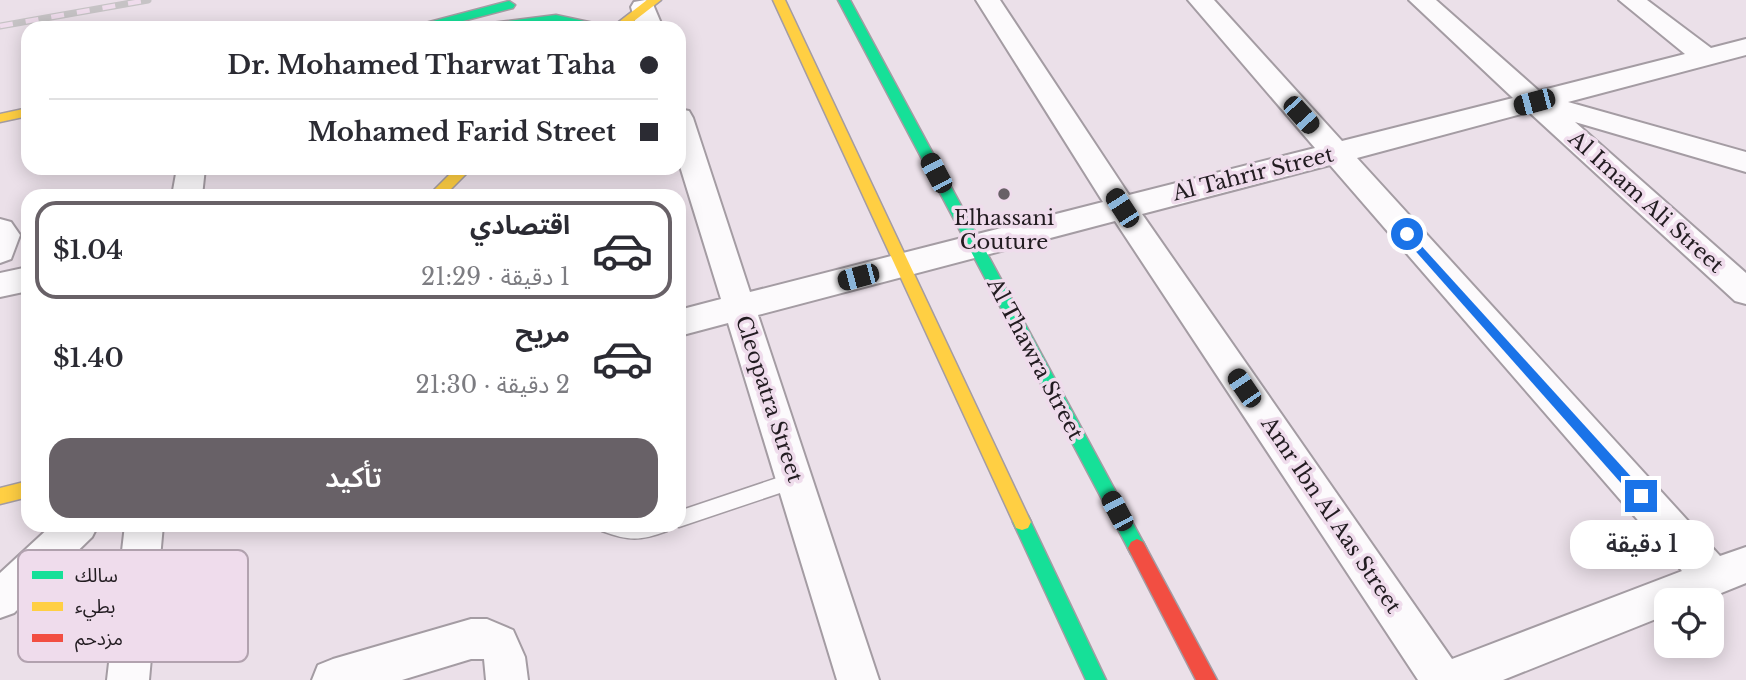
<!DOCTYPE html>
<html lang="ar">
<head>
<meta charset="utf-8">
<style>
  :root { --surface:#fff; --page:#f2f2f3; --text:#2b2b33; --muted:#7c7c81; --line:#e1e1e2; --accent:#686167 }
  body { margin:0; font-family:"Libre Baskerville","Noto Sans Arabic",serif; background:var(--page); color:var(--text); direction:rtl; height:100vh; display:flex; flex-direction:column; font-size:26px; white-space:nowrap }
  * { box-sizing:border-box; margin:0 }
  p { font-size:23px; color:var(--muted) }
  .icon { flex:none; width:38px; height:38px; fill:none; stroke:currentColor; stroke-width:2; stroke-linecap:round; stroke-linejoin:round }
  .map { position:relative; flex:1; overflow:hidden; direction:ltr }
  .drawer { position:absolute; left:21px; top:189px; width:665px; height:343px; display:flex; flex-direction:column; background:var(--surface); border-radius:21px; box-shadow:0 4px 18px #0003; direction:rtl }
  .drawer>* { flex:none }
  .banner { position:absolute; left:21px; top:21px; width:665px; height:154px; border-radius:21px; box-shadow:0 4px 18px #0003; direction:rtl; display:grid; align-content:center; height:154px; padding:0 28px; background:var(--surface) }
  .buttons { position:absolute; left:1654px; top:588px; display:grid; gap:14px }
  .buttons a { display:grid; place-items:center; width:70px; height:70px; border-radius:14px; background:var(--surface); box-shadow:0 4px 18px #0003; font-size:35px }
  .end { position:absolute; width:32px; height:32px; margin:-16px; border:9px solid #1a73e8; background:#fff; box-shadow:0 0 0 4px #fff }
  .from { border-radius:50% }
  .bubble { position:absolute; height:49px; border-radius:21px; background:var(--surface); box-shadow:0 4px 18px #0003; font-size:23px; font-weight:600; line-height:49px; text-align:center; direction:rtl }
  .car { position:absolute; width:21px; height:42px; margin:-21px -10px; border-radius:9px; box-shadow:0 0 5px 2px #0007; background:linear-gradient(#222 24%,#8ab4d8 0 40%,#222 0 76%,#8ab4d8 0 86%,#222 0) }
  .banner b { display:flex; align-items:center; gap:24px; height:66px; font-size:26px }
  .banner b+b { border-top:2px solid var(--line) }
  .banner i { width:18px; height:18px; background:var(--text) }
  ul { padding:12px 0 0; list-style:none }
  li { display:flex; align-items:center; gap:21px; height:98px; margin:0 14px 10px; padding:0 14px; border:4px solid transparent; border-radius:21px }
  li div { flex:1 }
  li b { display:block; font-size:26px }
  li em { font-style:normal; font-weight:600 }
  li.current { border-color:var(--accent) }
  li>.icon { width:63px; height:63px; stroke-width:1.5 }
  .cta { display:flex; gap:14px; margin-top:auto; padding:14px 28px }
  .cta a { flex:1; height:80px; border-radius:21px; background:var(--accent); color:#fff; font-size:28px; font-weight:600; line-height:80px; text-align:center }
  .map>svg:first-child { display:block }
</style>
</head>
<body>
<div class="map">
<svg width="1746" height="680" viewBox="0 0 1746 680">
  <rect width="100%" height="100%" fill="#ebe0e9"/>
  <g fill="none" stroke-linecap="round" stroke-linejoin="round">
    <g stroke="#a49ca3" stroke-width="3">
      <path id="lane" d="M795,472L801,474L804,480L801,486L679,527L673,525H679V511Z
        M599,525H670L667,531C640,541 629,541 602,531Z"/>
    </g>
    <g stroke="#a49ca3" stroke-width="4">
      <path id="street" d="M645,0L652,2L663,28H637L631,7L634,2Z
        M976,0H1000L1129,195L1315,148L1188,0H1214L1342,141L1513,98L1409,0H1436L1539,91L1685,54L1619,0H1647L1711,48L1746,39V55L1568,102L1746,152V172L1575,122L1746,273V304L1735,301L1529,112L1357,158L1720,556L1746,547V583L1704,600H1666V615L1503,680H1418L1115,221L758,315L879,680H837L728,323L679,336V310L721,299L679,163V109L689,111L693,118L750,292L1103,202ZM1330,165L1682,571L1452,659L1142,214Z
        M177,168H205L202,196H172Z
        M0,219L11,222L20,235L11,259L0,263Z
        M28,267V291L0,297V273Z
        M52,525H98L92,537L14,613L0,618V573Z
        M125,525H163L149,680H107Z
        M471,619H487L513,630L525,657L528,680H486L484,659H471L402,680H312L318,665L333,659Z"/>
    </g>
    <g stroke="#a49ca3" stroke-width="3">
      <path id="fast" d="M838,0H850L1143,542L1146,548L1143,554L1137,557L1131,554Z
        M509,1L515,5L513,8L436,28H416L418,25Z
        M556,15L603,25L605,28H581L556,23L513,28H477L483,24Z
        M1022,514L1028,516L1106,680H1086L1013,522L1016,516Z"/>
    </g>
    <g stroke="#a49ca3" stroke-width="3">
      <path id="slow" d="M647,0H661L625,28H611Z
        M773,0H785L1028,516L1031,522L1028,528L1022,530L1016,528Z
        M28,108V116L0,122V114Z
        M456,168H472L444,196H428Z
        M28,481V497L0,504V488Z"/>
    </g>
    <g stroke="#a49ca3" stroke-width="3">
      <path id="jam" d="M1137,539L1143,542L1217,680H1196L1128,548L1131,542Z"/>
    </g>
    <use href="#lane" fill="#fcfafc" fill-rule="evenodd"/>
    <use href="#street" fill="#fcfafc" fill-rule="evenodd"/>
    <use href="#fast" fill="#16e098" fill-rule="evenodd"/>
    <use href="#slow" fill="#ffcf43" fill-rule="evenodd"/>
    <use href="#jam" fill="#f24e42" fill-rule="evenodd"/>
    <g stroke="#c6c3c5" stroke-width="7">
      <path id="rail" d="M0,26L148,0"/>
    </g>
    <use href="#rail" stroke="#efdcec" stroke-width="4.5" stroke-dasharray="13" stroke-linecap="butt"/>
  </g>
  <path fill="#1a73e8" d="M1407,230L1645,492V500H1636L1403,237L1402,234Z"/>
  <circle fill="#686167" stroke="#efdcec" stroke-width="2.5" cx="1004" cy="194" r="7"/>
  <g text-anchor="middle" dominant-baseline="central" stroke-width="7" stroke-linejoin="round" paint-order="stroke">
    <g font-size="21" fill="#221c21" stroke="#efdcec">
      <text transform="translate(1253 174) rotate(-14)">Al Tahrir Street</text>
      <text transform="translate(1646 202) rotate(42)">Al Imam Ali Street</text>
      <text transform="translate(1035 359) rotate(62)">Al Thawra Street</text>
      <text transform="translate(769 399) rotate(72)">Cleopatra Street</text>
      <text transform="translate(1331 515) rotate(56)">Amr Ibn Al Aas Street</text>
    </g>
    <g font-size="21" fill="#221c21" stroke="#efdcec">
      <text x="1004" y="218">Elhassani<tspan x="1004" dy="24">Couture</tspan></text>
    </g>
  </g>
  <rect x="18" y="550" width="230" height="112" rx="10" fill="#efdcec" stroke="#b2a2af" stroke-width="2"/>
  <rect x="32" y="571" width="31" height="8" fill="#16e098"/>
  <rect x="32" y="602" width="31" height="9" fill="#ffcf43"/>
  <rect x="32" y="634" width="31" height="8" fill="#f24e42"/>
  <g font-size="19" fill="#221c21">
    <text x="75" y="582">سالك</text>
    <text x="75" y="613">بطيء</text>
    <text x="75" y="645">مزدحم</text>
  </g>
</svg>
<div class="buttons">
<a><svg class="icon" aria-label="locate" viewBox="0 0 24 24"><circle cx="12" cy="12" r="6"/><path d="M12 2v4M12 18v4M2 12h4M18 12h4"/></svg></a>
</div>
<i class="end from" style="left:1407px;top:234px"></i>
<i class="end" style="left:1641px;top:496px"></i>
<div class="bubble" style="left:1570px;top:520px;width:144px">1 دقيقة</div>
<i class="car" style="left:1534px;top:102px;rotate:255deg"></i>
<i class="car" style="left:1301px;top:115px;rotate:138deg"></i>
<i class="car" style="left:936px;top:173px;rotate:332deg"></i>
<i class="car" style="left:1122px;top:208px;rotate:327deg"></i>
<i class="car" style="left:858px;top:277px;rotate:255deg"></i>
<i class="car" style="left:1244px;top:388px;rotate:326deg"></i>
<i class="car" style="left:1117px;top:511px;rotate:332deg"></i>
<div class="banner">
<b><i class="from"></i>Dr. Mohamed Tharwat Taha</b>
<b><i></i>Mohamed Farid Street</b>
</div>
<section class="drawer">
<ul>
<li class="current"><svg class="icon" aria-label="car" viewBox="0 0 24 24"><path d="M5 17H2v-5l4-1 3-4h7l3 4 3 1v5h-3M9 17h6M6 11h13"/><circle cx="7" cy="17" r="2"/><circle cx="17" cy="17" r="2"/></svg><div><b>اقتصادي</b><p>1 دقيقة · 21:29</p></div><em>$1.04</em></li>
<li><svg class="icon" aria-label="car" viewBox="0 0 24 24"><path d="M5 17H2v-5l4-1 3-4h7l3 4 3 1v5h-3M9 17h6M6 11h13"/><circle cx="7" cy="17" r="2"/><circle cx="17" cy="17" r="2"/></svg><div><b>مريح</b><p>2 دقيقة · 21:30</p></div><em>$1.40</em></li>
</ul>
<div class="cta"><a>تأكيد</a></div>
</section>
</div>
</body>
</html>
